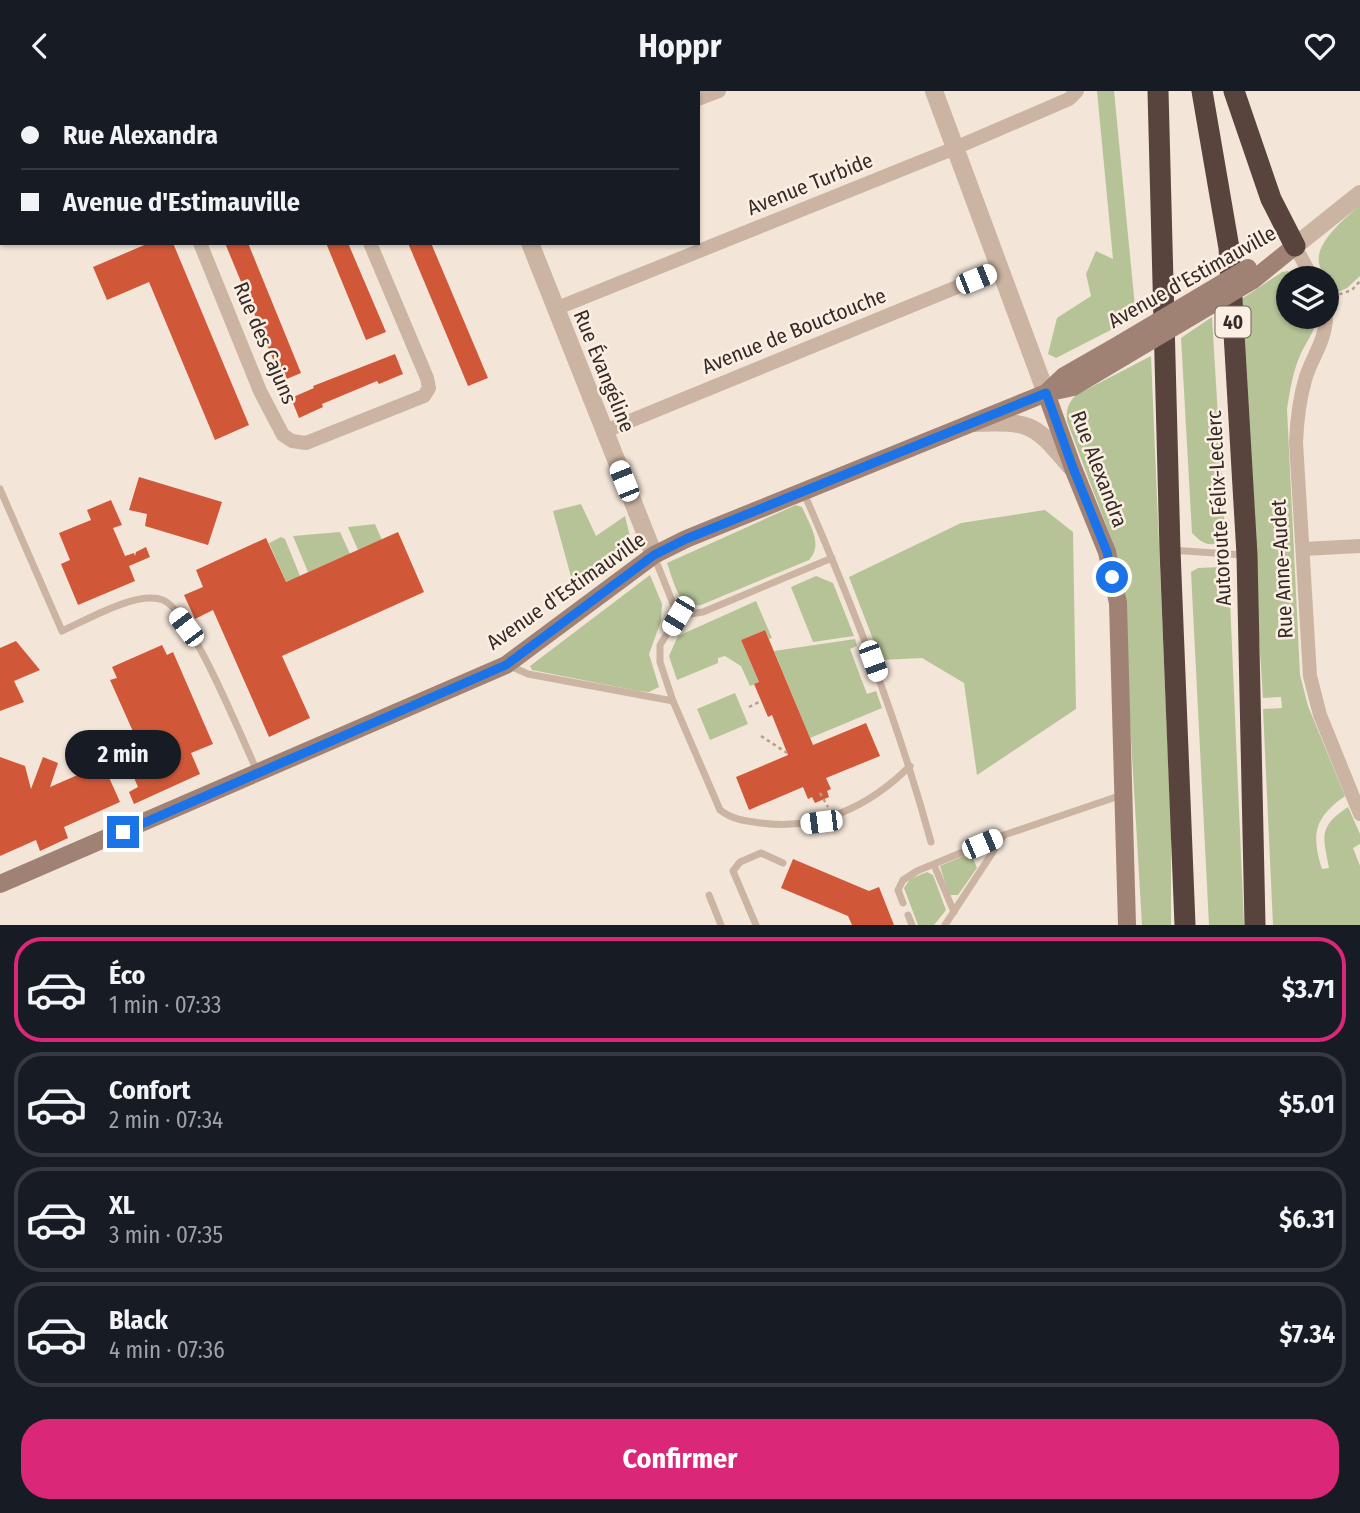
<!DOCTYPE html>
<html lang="fr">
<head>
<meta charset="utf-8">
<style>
  :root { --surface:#171b24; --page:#242831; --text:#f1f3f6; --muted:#9ea1a6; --line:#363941; --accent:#db2777 }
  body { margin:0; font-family:"Fira Sans Condensed",sans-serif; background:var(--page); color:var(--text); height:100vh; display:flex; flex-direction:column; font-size:26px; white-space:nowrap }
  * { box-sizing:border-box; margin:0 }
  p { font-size:23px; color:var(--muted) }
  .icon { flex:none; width:38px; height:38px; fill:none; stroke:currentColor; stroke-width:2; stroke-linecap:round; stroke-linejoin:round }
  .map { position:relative; height:834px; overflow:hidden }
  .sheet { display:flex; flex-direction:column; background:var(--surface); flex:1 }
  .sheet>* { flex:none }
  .guide { position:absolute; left:0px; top:0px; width:700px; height:154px; box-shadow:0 2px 5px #0004; display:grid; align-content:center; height:154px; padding:0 21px; background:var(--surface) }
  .controls { position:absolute; left:1276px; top:175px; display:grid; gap:14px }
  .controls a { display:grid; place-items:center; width:63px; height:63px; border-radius:50%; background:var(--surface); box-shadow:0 2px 5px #0004; font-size:35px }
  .end { position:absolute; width:32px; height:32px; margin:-16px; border:9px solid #1a73e8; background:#fff; box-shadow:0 0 0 4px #fff }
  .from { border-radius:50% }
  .bubble { position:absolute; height:49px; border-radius:24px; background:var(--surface); box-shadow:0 2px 5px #0004; font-size:23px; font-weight:700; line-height:49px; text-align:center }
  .car { position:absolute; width:21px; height:42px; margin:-21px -10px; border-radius:9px; box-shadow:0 0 5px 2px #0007; background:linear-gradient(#fff 24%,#345 0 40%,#fff 0 76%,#345 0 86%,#fff 0) }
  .guide b { display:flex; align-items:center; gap:24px; height:66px; font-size:26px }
  .guide b+b { border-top:2px solid var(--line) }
  .guide i { width:18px; height:18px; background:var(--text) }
  ul { padding:12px 0 0; list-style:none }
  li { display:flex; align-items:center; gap:21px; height:105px; margin:0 14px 10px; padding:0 7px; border:4px solid var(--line); border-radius:28px }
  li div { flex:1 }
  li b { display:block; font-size:26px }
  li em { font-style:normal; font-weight:700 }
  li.selected { border-color:var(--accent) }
  li>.icon { width:63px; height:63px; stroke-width:1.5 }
  .button { display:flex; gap:14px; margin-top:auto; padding:14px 21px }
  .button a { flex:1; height:80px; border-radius:28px; background:var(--accent); color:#fff; font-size:28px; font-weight:700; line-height:80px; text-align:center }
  header { display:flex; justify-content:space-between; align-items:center; height:91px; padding:0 21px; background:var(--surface); font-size:32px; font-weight:700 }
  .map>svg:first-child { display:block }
</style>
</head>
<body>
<header><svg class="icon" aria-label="back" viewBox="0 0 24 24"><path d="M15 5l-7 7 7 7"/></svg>Hoppr<svg class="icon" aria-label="heart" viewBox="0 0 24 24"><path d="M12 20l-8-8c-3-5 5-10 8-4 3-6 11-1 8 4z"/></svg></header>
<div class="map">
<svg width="1360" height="834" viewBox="0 0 1360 834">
  <rect width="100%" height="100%" fill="#f3e5d8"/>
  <path fill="#b6c397" d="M1097,0H1114L1136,226L1056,267L1048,263L1057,227L1091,205L1086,183L1096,160L1113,168Z
    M1360,114V185L1347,197L1336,202C1330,193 1321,182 1319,172C1315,151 1346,127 1360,114Z
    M1288,180L1298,187H1288V226H1317C1315,240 1307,250 1301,262C1293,280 1290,299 1287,318L1300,584L1308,615L1345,705C1314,727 1311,743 1322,778L1329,777C1323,745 1318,736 1348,716L1360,743V753L1353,757L1360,775V834H1273L1263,618L1282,617L1281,606L1263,607L1237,211L1282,181Z
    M1212,226L1225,443L1221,451C1208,456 1202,452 1192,442L1181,247Z
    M1151,265L1171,736V834H1142L1123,512L1114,455L1067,330C1066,319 1068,312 1076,304Z
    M581,413L596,445L625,425L630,446L612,476L573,493L553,420Z
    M796,414L802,416C809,433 824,453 809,469L701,514C677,517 674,490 667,472Z
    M1045,419L1073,441L1076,618L977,684L964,592L922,567L881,569L849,486L961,432Z
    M375,433L382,449L358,459L348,436Z
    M340,441L350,463L308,481L293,445Z
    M281,446L285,448L300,485L286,491L269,452Z
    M1221,476L1229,486L1244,834H1209L1191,481L1198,477Z
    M650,484L662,513L661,530L649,563L659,596L649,601L638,600L532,579L530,575Z
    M816,485L833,492L854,545L813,551L791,496Z
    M756,510L772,547L769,548L765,539L741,549L759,591L750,595L741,575L725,565L718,567V572L677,589L669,565L678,545Z
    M855,548L857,555L850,558L867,603L876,600L882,617L810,647L774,560Z
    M735,602L748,633L710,649L697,618Z
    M963,765L973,767L977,777L958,804H949L940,775Z
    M927,781L933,784L946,819L934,834H918L904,797L910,788Z"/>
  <path fill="#d05839" d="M149,152H173L249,334L215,349L149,191L107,209L93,176Z
    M225,152H248L301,282L282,290Z
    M326,152H348L386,241L366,249Z
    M408,152H431L488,287L468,295Z
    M395,263L403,283L379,293L377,290L322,313L323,316L299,327L291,307L314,297L313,295Z
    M139,386L222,411L208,454L145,435L147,423L129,419Z
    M111,409L122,434L113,437L125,465L134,462L135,465L136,461L146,456L150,466L129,475L135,490L78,514L61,473L70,469L59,442L91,429L87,419Z
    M398,441L424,501L282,565L310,627L269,646L213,519L195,528L184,504L203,496L196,479L266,447L286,491Z
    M765,539L813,654L866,632L880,665L826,687L831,698L827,700L829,706L815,712L812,706L808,708L803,696L749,719L736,686L788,664L772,624L768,626L754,593L759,591L741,549Z
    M16,550L40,579L14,590L24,611L0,620V557Z
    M162,554L167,564L173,561L213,653L191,662L200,683L134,713L129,701L138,696L119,652L135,645L110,589L117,587L112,576Z
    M0,666L25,675L31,698L43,666L58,672L50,696L103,673L120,711L64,736L68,747L40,760L36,749L0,765Z
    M793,768L869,800L879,796L894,834H852L848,825L781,797Z"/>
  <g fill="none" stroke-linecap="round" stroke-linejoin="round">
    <path stroke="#b89e8d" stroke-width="2.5" stroke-dasharray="3.5 3.5" stroke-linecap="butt" d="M1326,208L1352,199L1360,190
      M749,616L761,610
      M761,645L787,662
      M820,702L828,716"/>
    <path stroke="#ccb4a3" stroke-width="7" d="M55,0L56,2
      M0,398L62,540C87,529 137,499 163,509C191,520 243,651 258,682
      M803,400C853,515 898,630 931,751
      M1171,459L1243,464
      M654,465L678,525L660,554V571L673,610L720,719C733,729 745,730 761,732C818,740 870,715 910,675
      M678,525L703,521L832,467
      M510,575L528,583L673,610
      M934,774L954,821
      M709,804L721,834
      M903,812L898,799L903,789L917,780L1004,744L1122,704
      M908,824L912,834
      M756,834L733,780L740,771L761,762L783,772
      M945,834L1004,744"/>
    <path stroke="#ccb4a3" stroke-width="14" d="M308,0L309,2
      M193,2L197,0
      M698,8L719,0
      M0,85L2,84
      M200,152L260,300L283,344L292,350L306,352L424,305L429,297L427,287L370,152
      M1295,155L1312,187
      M555,218L955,57L1069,8L1077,0
      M1326,226C1326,249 1311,268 1305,289C1299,310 1297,329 1296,351L1310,585L1320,624L1360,723
      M603,341L1001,178
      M1303,458L1360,455"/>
    <path stroke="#ccb4a3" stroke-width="18" d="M470,0V2
      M934,0L1046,302
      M530,152L654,464
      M1295,155L1360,103
      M974,332C1031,330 1034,332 1071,376"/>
    <path stroke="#a08274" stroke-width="18" d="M1253,189L1295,155
      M1046,302L1073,377L1107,461L1118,512L1127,834
      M1046,302L1064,285L1120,253
      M0,793L506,574L654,464L686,448L1046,302L1073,296L1125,265"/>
    <path stroke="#58443c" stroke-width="21" d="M1158,0L1170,459L1185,834
      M1202,0L1229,157L1247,464L1255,834
      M1234,0L1271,108L1295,155"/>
    <path stroke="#a08274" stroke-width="18" d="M1120,253L1248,177
      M1125,265L1253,189"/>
  </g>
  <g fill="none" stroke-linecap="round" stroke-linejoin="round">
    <path stroke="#1a73e8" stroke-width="9" d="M123,741L506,574L654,464L686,448L1046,302L1073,377L1107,461L1112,486"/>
  </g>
  <g text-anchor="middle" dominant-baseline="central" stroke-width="5" stroke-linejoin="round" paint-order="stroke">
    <rect fill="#fbefe4" stroke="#71655f" stroke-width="2" x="1215.5" y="215.5" width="35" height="31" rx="5"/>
    <g font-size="19" font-weight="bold" fill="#362a26">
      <text x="1233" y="231">40</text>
    </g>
    <g font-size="21" fill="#362a26" stroke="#fbefe4">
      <text transform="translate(810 93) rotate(-22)">Avenue Turbide</text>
      <text transform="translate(1192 186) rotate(-29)">Avenue d'Estimauville</text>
      <text transform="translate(794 240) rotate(-22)">Avenue de Bouctouche</text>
      <text transform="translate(265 252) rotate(67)">Rue des Cajuns</text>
      <text transform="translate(604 280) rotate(68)">Rue Évangéline</text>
      <text transform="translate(1099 378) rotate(69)">Rue Alexandra</text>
      <text transform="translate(1219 417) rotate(-93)">Autoroute Félix-Leclerc</text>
      <text transform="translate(1282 478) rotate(-93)">Rue Anne-Audet</text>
      <text transform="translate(566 500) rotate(-35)">Avenue d'Estimauville</text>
    </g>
  </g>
</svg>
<div class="controls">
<a><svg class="icon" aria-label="layers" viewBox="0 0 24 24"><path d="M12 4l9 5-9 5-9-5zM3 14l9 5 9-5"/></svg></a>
</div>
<i class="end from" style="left:1112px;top:486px"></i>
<i class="end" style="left:123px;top:741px"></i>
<div class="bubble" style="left:65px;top:639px;width:116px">2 min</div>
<i class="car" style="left:976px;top:188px;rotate:68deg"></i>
<i class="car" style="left:624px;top:390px;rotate:338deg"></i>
<i class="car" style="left:678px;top:525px;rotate:211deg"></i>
<i class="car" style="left:186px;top:536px;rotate:323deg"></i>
<i class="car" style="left:873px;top:570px;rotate:160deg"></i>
<i class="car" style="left:821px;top:731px;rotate:263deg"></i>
<i class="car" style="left:982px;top:753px;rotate:67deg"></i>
<div class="guide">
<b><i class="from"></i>Rue Alexandra</b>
<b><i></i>Avenue d'Estimauville</b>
</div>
</div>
<section class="sheet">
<ul>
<li class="selected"><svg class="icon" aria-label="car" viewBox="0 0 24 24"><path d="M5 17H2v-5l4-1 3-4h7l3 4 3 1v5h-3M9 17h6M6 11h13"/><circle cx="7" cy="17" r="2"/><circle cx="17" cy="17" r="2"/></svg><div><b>Éco</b><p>1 min · 07:33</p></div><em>$3.71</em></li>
<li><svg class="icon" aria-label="car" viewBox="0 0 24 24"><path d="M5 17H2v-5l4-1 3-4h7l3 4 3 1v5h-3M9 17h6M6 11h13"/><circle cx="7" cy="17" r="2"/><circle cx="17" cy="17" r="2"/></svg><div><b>Confort</b><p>2 min · 07:34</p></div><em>$5.01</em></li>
<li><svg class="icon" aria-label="car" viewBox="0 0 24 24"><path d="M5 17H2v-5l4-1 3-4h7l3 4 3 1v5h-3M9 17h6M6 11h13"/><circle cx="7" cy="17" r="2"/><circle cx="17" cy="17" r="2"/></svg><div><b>XL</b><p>3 min · 07:35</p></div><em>$6.31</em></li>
<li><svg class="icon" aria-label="car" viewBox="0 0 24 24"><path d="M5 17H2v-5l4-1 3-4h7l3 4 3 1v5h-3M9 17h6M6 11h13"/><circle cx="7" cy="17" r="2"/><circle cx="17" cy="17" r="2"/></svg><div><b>Black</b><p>4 min · 07:36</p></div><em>$7.34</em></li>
</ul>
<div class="button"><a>Confirmer</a></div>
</section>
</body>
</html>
